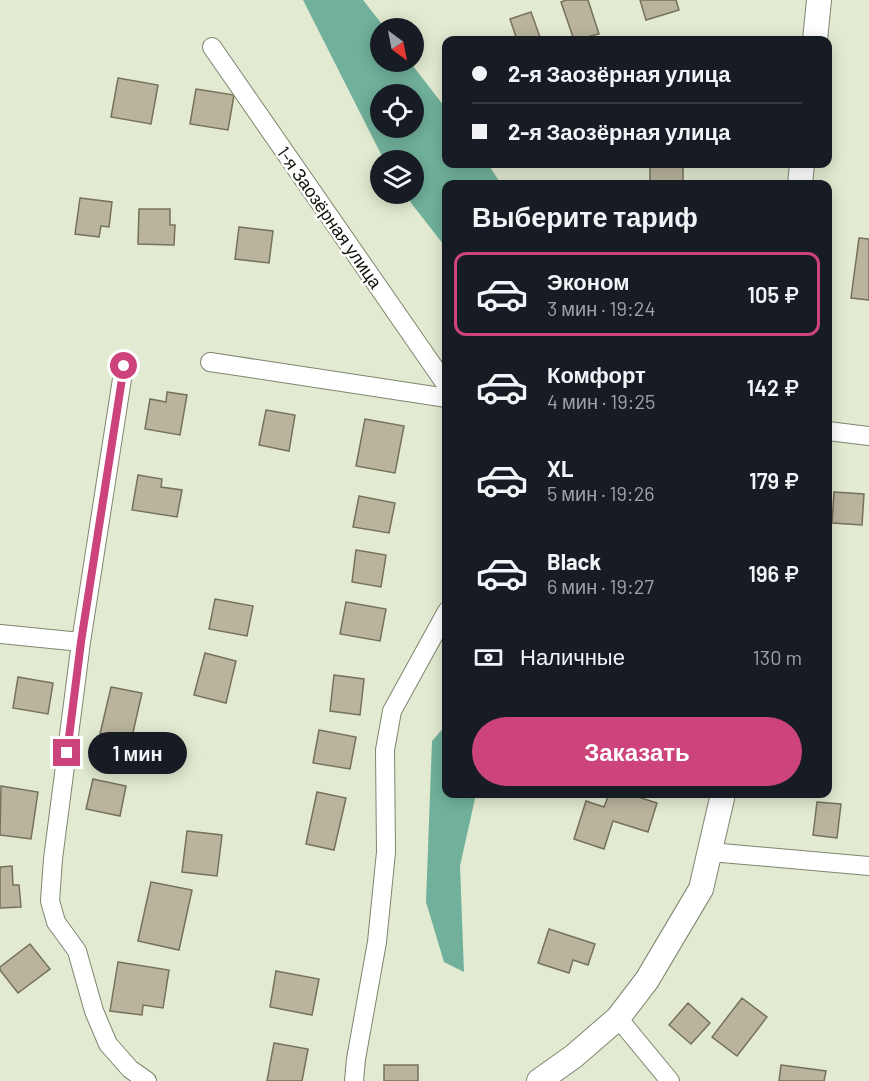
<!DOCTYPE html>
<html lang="ru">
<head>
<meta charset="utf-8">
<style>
  :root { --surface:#171b24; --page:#20242c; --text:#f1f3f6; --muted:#9ea1a6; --line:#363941; --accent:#cd447d }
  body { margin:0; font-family:Barlow,sans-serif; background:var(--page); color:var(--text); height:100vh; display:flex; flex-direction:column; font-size:22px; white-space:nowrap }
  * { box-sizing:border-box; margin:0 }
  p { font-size:20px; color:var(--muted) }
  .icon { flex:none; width:33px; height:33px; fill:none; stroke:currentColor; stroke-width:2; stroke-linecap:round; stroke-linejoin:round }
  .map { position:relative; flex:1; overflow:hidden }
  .side { position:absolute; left:442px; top:180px; width:390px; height:618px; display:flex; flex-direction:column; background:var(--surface); border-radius:12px; box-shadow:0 3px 15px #0003 }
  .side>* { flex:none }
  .banner { position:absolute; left:442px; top:36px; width:390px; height:132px; border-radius:12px; box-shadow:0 3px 15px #0003; display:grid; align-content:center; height:132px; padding:0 30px; background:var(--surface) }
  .needle { width:39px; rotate:148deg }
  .fabs { position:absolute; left:370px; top:18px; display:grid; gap:12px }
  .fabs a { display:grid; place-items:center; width:54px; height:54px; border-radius:50%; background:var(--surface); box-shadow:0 3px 15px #0003; font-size:30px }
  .end { position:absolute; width:27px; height:27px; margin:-14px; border:8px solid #cd447d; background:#fff; box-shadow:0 0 0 3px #fff }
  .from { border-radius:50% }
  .bubble { position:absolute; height:42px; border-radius:21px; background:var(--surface); box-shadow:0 3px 15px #0003; font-size:20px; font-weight:600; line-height:42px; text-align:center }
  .banner b { display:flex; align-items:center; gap:21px; height:57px; font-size:22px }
  .banner b+b { border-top:2px solid var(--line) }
  .banner i { width:15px; height:15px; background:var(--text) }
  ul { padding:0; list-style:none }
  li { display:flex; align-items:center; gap:18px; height:84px; margin:0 12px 9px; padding:0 18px; border:3px solid transparent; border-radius:12px }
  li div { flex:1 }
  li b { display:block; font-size:22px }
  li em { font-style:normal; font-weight:600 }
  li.active { border-color:var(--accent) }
  li>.icon { width:54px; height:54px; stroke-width:1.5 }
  h2 { padding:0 30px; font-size:27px; line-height:72px }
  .pay { display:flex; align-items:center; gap:15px; height:66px; padding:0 30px; font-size:22px }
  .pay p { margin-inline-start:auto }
  .primary-button { display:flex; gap:12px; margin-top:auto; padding:12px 30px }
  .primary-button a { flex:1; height:69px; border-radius:36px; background:var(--accent); color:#fff; font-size:24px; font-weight:600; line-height:69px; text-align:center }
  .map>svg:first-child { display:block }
</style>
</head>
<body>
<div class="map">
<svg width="869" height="1081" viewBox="0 0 869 1081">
  <rect width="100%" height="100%" fill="#e2ead1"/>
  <path fill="#71b19c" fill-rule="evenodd" d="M303,0H363L385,28H381V62H410L447,110V164H488L501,184H447V249L404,194H414V160H384ZM381,94H414V128H381Z
    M447,724V794H476L460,866L464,972L444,962L426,902L432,741Z"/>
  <path fill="#bab49c" stroke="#76715a" stroke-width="1.5" d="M566,0H588L599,34L574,40L561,2Z
    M640,0H676L679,10L646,20Z
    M531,12L541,40H517L510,19Z
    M118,78L158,85L151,124L111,117Z
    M196,89L234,95L228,130L190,124Z
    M650,164H683V184H650Z
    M80,198L112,202L109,227L101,226L99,237L75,234Z
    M139,209H170V225H175L174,245L138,244Z
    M239,227L273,231L269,263L235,259Z
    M859,238L869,239V300L851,298Z
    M167,392L187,395L180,435L145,429L150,399L166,402Z
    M266,410L295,415L289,451L259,445Z
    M365,419L404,426L395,473L356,466Z
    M138,475L162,479L161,487L182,490L177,517L132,510Z
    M834,492L864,494L862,525L832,523Z
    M359,496L395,503L389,533L353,527Z
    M356,550L386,555L381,587L352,582Z
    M215,599L253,606L247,636L209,629Z
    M346,602L386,609L380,641L340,634Z
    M205,653L236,661L226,703L194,695Z
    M334,675L364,679L360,715L330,711Z
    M18,677L53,683L48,714L13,708Z
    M111,687L142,693L131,741L100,734Z
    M319,730L356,737L350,769L313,763Z
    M93,779L126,786L120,816L86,809Z
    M1,786L38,792L31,839L0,835Z
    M317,792L346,798L334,850L306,844Z
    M609,794H629L657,803L648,832L613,821L604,849L574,839L586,801L604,807Z
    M817,802L841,804L837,838L813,835Z
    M187,831L222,835L217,876L182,872Z
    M12,866L13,885H19L21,907L0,908V867Z
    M151,882L192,890L179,950L138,941Z
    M549,929L595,944L588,965L573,960L569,973L538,963Z
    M30,944L50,969L18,993L0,970V967Z
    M118,962L169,970L163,1008L143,1005L142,1015L110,1011Z
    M276,971L319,979L312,1015L270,1007Z
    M742,998L767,1017L737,1056L712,1037Z
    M688,1003L710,1023L691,1044L669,1025Z
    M274,1043L308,1049L302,1081H267Z
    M384,1065H418V1081H384Z
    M781,1065L826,1071L824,1081H779Z"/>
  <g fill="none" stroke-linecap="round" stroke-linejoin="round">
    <g stroke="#7e866f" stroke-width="20">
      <path id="minor" d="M212,47L447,386
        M210,362L447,398
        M124,366L81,642L53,859L50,901L56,922L77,951L94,1011L108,1044L130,1069L147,1081
        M828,431L869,436
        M0,634L81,642
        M710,852L869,866
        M618,1018L670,1081
        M354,1081L356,1059L377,942L386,852L385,750L392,711L447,611"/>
    </g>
    <g stroke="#7e866f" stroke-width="26">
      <path id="tertiary" d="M815,40L819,0
        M800,184L802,164
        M539,1081L574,1056L618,1018L647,980L701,889L723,794"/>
    </g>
    <use href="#minor" stroke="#fff" stroke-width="18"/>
    <use href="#tertiary" stroke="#fff" stroke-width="24"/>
  </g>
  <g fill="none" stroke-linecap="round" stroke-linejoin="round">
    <path stroke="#cd447d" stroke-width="8" d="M67,753L81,642L124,366"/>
  </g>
  <g text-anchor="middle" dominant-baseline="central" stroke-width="5" stroke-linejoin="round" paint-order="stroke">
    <g font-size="18" fill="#10130a" stroke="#fff">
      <text transform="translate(330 217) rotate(55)">1-я Заозёрная улица</text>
    </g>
  </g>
</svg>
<div class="fabs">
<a><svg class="needle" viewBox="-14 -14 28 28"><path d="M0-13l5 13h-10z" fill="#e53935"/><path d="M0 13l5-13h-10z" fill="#9ea1a6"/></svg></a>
<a><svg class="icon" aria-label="locate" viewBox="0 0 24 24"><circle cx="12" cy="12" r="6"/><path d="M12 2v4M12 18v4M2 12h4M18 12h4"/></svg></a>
<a><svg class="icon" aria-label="layers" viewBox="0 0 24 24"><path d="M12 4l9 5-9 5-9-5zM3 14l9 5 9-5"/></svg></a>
</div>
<i class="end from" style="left:124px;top:366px"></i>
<i class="end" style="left:67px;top:753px"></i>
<div class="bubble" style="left:88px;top:732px;width:99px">1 мин</div>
<div class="banner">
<b><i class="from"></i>2-я Заозёрная улица</b>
<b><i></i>2-я Заозёрная улица</b>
</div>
<section class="side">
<h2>Выберите тариф</h2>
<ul>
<li class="active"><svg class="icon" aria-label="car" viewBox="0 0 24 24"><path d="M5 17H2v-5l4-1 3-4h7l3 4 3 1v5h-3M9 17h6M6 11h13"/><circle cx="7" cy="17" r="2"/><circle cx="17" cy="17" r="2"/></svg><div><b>Эконом</b><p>3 мин · 19:24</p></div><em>105 ₽</em></li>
<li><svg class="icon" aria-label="car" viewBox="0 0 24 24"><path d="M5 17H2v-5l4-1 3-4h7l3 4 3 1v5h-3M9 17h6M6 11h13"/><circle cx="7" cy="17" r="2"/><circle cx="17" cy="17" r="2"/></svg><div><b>Комфорт</b><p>4 мин · 19:25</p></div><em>142 ₽</em></li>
<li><svg class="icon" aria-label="car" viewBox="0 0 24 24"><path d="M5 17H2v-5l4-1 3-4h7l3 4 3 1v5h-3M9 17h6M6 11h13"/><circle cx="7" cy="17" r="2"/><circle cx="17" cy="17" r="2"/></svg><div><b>XL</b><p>5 мин · 19:26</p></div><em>179 ₽</em></li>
<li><svg class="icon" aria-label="car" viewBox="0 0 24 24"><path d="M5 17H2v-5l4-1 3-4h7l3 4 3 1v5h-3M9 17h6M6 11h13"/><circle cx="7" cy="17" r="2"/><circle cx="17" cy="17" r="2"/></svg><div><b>Black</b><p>6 мин · 19:27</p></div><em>196 ₽</em></li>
</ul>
<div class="pay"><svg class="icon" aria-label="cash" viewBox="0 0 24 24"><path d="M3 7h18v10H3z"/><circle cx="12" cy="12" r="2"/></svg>Наличные<p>130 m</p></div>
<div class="primary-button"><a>Заказать</a></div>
</section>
</div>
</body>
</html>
